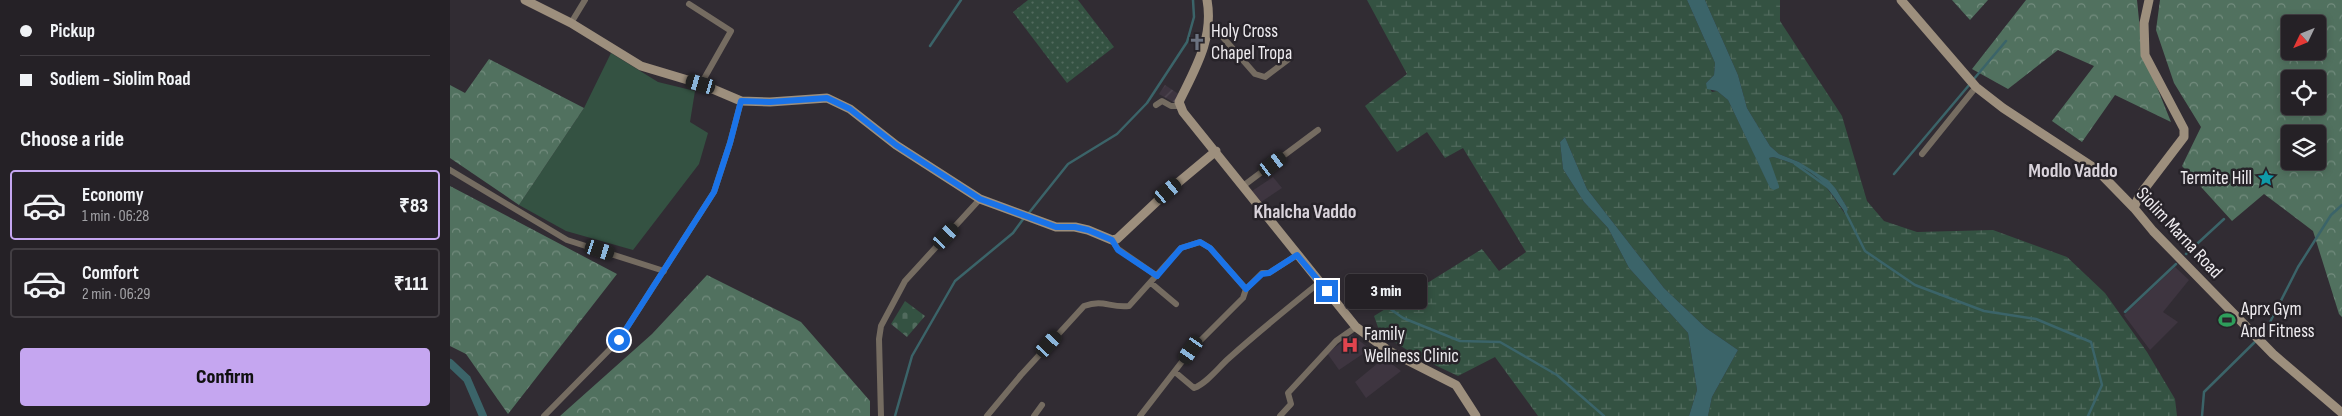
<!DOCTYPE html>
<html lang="en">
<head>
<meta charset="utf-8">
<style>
  :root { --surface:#252126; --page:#312e32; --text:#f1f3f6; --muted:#a3a3a7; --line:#423e43; --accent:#c5a6f0 }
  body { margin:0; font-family:"Sofia Sans Condensed",sans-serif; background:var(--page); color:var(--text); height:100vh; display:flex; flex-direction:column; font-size:19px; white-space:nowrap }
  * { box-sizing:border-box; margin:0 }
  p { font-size:16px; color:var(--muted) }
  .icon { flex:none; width:28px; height:28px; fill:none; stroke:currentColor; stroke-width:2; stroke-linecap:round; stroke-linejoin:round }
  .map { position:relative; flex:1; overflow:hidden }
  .sheet { display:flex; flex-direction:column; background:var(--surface); width:450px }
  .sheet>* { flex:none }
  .guide { display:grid; align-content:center; height:110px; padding:0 20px; background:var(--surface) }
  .needle { width:32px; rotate:227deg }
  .fabs { position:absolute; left:1831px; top:15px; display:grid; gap:10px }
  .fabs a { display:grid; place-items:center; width:45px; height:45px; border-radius:5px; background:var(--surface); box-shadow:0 2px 8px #0003,0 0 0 1px var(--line); font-size:25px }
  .end { position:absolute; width:22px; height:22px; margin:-11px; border:6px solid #1a73e8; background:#fff; box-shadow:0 0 0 2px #fff }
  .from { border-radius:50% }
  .bubble { position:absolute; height:35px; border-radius:5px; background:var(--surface); box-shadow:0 2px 8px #0003,0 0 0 1px var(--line); font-size:16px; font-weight:800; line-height:35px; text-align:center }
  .car { position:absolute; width:15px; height:30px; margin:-15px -8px; border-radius:6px; box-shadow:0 0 4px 1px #0007; background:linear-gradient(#222 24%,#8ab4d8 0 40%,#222 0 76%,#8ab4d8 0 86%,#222 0) }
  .guide b { display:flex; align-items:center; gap:18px; height:48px; font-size:19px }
  .guide b+b { border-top:1px solid var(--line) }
  .guide i { width:12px; height:12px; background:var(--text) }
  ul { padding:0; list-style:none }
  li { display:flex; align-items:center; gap:15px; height:70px; margin:0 10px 8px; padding:0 10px; border:2px solid var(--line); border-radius:5px }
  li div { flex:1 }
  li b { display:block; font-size:19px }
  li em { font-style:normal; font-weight:800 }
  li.on { border-color:var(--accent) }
  li>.icon { width:45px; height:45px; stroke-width:1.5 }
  h2 { padding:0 20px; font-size:22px; line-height:60px }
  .action { display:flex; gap:10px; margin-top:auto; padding:10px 20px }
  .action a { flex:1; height:58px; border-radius:5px; background:var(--accent); color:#111; font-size:20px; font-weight:800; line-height:58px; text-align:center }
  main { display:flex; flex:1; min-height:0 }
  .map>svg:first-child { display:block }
</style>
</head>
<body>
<main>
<section class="sheet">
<div class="guide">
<b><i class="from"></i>Pickup</b>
<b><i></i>Sodiem - Siolim Road</b>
</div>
<h2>Choose a ride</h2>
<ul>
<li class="on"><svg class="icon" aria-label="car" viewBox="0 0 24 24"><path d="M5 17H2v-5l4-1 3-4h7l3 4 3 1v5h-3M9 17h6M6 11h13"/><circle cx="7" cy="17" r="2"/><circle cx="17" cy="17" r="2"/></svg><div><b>Economy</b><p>1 min · 06:28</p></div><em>₹83</em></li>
<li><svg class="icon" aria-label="car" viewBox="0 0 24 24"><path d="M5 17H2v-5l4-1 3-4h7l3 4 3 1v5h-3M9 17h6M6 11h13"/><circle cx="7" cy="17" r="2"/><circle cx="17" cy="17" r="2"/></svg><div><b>Comfort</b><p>2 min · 06:29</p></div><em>₹111</em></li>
</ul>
<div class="action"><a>Confirm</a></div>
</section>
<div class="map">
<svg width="1892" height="416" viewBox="0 0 1892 416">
  <defs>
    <pattern id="industrial-furrows" width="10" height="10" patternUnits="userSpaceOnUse" patternTransform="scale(1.25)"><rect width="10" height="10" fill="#3e3540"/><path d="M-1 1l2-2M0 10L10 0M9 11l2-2" fill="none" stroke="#514953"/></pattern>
    <pattern id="forest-crowns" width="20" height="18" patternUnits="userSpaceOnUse" patternTransform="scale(1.25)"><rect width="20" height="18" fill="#51715f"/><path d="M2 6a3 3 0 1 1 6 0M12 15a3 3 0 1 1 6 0" fill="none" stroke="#738c7e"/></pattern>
    <pattern id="wetland-marsh" width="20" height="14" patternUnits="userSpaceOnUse" patternTransform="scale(1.25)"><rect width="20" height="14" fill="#345242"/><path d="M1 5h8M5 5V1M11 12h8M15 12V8" fill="none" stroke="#526b5e"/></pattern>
    <pattern id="cemetery-stones" width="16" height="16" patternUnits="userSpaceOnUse" patternTransform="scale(1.25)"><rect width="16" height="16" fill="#345242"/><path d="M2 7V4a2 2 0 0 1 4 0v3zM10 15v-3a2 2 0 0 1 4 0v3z" fill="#526b5e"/></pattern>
    <pattern id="park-dots" width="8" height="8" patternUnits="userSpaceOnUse" patternTransform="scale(1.25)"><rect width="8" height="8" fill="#345242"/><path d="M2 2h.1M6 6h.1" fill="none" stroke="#526b5e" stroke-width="1.8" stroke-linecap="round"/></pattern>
  </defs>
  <rect width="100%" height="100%" fill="#312c33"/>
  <path fill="#3e3540" d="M823,177L832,188L811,202L802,191Z
    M1725,267L1739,280L1713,312L1728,322L1700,350L1674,315Z
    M902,335L920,349L889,370L877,353Z
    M934,358L951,371L916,398L905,382Z"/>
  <path fill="url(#industrial-furrows)" d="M715,85L730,95L725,103L709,94Z"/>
  <path fill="#345242" d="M161,53L208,82L245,91L240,122L258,133L249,164L183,250L116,231L69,205L134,108Z"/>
  <path fill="url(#forest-crowns)" fill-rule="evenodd" d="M1502,0H1538L1520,20Z
    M1576,0H1687L1692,50L1721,122L1665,95L1632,142L1602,121L1644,66L1608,50L1558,89L1522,69Z
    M1710,0H1892V317L1889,314L1863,231L1814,194L1782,221L1732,166L1751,127L1724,83L1706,30ZM1840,24H1868V51H1840ZM1840,79H1868V106H1840ZM1840,134H1868V161H1840Z
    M39,59L134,108L69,205L0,158V85L15,93Z
    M0,186L167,274L58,414L16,354L0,346Z
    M257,275L351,322L420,401V416H110L202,334Z"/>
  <path fill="url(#wetland-marsh)" d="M917,0H1237L1265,63L1264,75L1256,83L1262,92L1267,91L1278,100L1320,187L1319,158L1323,157C1366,170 1371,178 1395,214L1398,209L1386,189L1349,162L1329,154L1320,146L1297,108L1288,75L1255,0H1330V21L1392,116L1417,201L1434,221L1467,232L1543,230L1617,257L1655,293L1697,352L1725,399L1727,416H1258L1262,397L1288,350L1256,328L1214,288L1137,189L1115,137L1110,142L1113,169L1134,202L1158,228L1179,268L1238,333L1247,390L1239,416H1088L1045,357L1008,376L970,358L930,333L924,316L1032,249L1049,271L1076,252L1013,148L995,158L977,132L947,152L915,106L957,74Z"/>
  <path fill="url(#cemetery-stones)" d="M455,301L475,316L457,337L441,324Z"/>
  <path fill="url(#park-dots)" d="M578,0H628L664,47L617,83L563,12Z"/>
  <path fill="#3b6469" d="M1237,0H1255L1288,75L1297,108L1320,146L1329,154L1349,162L1378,180L1386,189L1398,209L1396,214C1371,178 1366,170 1323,157L1319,158L1329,186V188L1324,190L1320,188L1278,100L1267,91L1257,89L1256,83L1264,75L1265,63Z
    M1115,137L1137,189L1214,288L1256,328L1288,350L1262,397L1258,416H1239L1247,390L1238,333L1179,268L1158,228L1134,202L1113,169L1110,142Z
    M935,276L941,285L925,297L919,288Z"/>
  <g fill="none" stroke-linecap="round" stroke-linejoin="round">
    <path stroke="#3b6469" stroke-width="2.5" d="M480,46L511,0
      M1523,80L1556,41
      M1345,164L1379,188
      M1444,174L1520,84
      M1395,211L1415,251L1465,285L1534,311L1586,319L1641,342L1652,385L1638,416
      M578,214L618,164L667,134L697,103L737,42L744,17L743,0
      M1736,254L1774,219
      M928,293L936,306L953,318L1010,341L1050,342L1107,375L1154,416
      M1675,312L1726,264
      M445,416L462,356L505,281L563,233L574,218
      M1752,416L1754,392L1815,332L1848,267L1881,215L1892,205"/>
    <path stroke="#3b6469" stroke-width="8" d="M0,363L17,379L33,416"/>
    <path stroke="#756c61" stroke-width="6" d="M239,4L281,31L251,84
      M121,23L135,0
      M759,30L770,34L805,74L815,77L840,58
      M706,105L712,101L721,106H729
      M1472,154L1526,87
      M0,170L117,240L214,271
      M793,186L868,130
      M662,240L668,249L707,276
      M701,283L726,304
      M796,289L812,273H819L847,255
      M725,372L744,388C757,383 768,368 778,359C808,332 839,307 870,282
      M94,416L169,340L264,192L280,143L291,101
      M431,416L429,339L431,326L455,281L530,199
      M537,416L571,375L634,306C654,299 659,308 679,306L731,248L750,242L760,248L796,289L793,298L741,350L690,416
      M584,416L592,405
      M830,416L841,404L838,393L886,341L906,327"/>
    <path stroke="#9d8f7d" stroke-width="9" d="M75,0L121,23L191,66L251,84L291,101L320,102L377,98L400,109L446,145L530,199L606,227H625L638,230L662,240L667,239L718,191L766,151
      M757,0C764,38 745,69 729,102L733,112L906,327L939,351L1006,385L1026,416
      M1451,0L1526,87L1553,108L1646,169L1684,208L1703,231L1823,354L1892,413
      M1684,208L1689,196L1734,137V129L1695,55L1694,23L1699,0"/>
  </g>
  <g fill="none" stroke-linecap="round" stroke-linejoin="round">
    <path stroke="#1a73e8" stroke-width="6" d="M169,340L264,192L280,143L291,101L320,102L377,98L400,109L446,145L530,199L606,227H625L638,230L662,240L668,250L707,276L731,248L750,242L760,248L796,289L812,274L819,273L847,255L877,291"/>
  </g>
  <defs>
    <g id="church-bare" transform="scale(1.35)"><path d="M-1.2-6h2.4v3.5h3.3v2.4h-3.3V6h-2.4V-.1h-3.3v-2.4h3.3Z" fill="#6b7280" stroke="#272329" stroke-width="2.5" paint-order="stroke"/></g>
    <g id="sight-bare" transform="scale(1.35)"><path d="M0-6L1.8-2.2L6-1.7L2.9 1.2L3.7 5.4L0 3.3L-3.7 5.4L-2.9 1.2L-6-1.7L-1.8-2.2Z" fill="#0f9aa8" stroke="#272329" stroke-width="2.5" paint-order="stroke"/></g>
    <g id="stadium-bare" transform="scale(1.35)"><path d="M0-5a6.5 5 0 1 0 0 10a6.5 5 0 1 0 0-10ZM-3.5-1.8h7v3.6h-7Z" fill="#2e9e5b" stroke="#272329" stroke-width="2.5" paint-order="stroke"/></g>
    <g id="hospital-bare" transform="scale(1.35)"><path d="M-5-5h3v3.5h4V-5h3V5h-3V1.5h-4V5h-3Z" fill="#e0444e" stroke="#272329" stroke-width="2.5" paint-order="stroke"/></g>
  </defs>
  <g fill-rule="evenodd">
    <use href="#church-bare" x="747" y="42"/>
    <use href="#sight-bare" x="1816" y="178"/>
    <use href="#stadium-bare" x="1777" y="320"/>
    <use href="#hospital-bare" x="900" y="345"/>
  </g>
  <g text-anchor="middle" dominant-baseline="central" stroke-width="5" stroke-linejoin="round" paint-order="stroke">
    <g font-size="19" fill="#eeebef" stroke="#272329" text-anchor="start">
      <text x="761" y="31">Holy Cross<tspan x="761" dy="22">Chapel Tropa</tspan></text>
      <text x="1802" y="178" text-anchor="end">Termite Hill</text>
      <text x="1791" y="309">Aprx Gym<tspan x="1791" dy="22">And Fitness</tspan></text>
      <text x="914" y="334">Family<tspan x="914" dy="22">Wellness Clinic</tspan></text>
    </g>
    <g font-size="19" fill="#eeebef" stroke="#272329">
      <text transform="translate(1729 233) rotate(47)">Siolim Marna Road</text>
    </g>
    <g font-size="20" font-weight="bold" fill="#d9d3db" stroke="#272329">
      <text x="1623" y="171">Modlo Vaddo</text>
      <text x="855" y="212">Khalcha Vaddo</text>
    </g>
  </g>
</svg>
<div class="fabs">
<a><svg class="needle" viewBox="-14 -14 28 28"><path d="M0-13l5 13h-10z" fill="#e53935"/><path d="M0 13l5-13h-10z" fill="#a3a3a7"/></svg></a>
<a><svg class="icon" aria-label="locate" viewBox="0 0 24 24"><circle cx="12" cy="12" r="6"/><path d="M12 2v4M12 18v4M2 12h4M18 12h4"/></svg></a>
<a><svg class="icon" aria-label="layers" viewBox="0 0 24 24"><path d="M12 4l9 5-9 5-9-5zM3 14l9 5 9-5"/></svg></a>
</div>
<i class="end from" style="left:169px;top:340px"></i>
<i class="end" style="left:877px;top:291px"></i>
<div class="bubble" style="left:895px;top:274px;width:82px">3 min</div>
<i class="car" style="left:251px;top:84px;rotate:286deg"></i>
<i class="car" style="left:823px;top:164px;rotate:53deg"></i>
<i class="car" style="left:718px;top:191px;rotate:50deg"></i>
<i class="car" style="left:496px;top:236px;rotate:43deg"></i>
<i class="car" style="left:150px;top:250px;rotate:108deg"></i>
<i class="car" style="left:599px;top:344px;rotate:42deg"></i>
<i class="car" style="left:741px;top:350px;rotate:215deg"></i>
</div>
</main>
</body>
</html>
